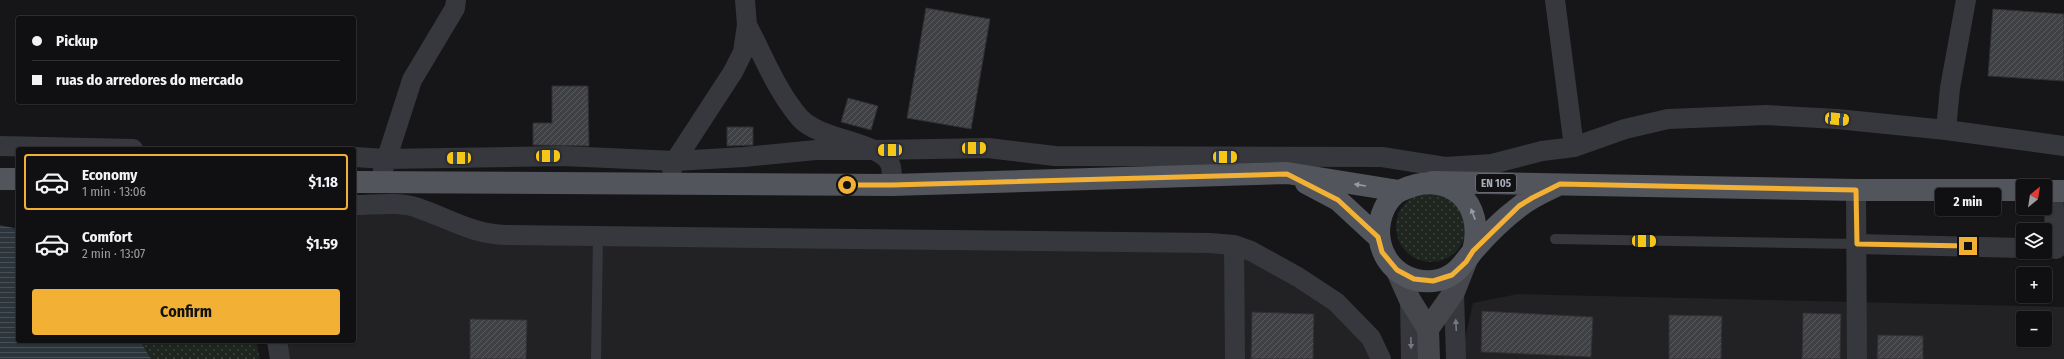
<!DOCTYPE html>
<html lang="en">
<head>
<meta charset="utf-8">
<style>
  :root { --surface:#101012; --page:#19191b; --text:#f1f3f6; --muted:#9c9d9f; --line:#303032; --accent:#f2b134 }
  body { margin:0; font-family:"Fira Sans Condensed",sans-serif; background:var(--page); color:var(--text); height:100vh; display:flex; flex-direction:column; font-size:15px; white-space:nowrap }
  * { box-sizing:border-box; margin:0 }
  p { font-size:13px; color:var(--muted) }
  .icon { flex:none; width:22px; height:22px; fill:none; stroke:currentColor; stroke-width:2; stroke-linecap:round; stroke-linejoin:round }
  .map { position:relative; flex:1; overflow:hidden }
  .sheet { position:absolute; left:16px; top:147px; width:340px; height:196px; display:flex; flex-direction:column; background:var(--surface); border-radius:4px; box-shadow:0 1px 3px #0004,0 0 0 1px var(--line) }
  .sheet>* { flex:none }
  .banner { position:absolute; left:16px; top:16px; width:340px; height:88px; border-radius:4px; box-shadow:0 1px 3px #0004,0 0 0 1px var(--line); display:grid; align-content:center; height:88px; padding:0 16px; background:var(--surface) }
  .needle { width:26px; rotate:30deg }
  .fabs { position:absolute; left:2016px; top:179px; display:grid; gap:8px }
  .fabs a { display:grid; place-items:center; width:36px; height:36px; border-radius:4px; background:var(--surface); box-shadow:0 1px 3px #0004,0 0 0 1px var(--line); font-size:20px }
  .end { position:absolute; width:18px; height:18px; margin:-9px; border:5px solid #f2b134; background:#111; box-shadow:0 0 0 2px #111 }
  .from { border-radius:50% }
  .bubble { position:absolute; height:28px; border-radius:4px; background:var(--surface); box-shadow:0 1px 3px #0004,0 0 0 1px var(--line); font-size:13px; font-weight:700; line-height:28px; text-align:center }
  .car { position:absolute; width:12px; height:24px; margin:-12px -6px; border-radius:5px; box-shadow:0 0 3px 1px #0007; background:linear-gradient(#f5c518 24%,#345 0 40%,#f5c518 0 76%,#345 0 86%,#f5c518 0) }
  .banner b { display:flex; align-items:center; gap:14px; height:38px; font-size:15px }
  .banner b+b { border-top:1px solid var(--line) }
  .banner i { width:10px; height:10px; background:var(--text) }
  ul { padding:7px 0 0; list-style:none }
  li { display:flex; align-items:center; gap:12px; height:56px; margin:0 8px 6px; padding:0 8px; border:2px solid transparent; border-radius:4px }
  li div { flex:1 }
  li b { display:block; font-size:15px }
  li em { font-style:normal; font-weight:700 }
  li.selected { border-color:var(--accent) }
  li>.icon { width:36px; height:36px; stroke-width:1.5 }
  .cta { display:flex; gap:8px; margin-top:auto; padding:8px 16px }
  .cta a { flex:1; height:46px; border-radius:4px; background:var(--accent); color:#111; font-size:16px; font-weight:700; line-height:46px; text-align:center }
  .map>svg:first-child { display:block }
</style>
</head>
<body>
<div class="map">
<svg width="2064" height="359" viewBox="0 0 2064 359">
  <defs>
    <pattern id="grass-dots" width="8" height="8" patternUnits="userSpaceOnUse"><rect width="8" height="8" fill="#1e261f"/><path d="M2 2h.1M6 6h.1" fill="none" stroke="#3c433d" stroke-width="1.8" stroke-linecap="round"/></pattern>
    <pattern id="water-rules" width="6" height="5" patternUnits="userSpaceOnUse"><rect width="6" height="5" fill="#2c353c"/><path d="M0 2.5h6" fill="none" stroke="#485056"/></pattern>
    <pattern id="building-hatch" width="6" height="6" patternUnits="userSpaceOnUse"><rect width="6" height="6" fill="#404145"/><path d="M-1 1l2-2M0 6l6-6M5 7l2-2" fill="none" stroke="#595a5e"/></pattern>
  </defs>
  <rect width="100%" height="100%" fill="#161618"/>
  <path fill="#222225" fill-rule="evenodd" d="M354,205H397L471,230L1210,243L1298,277L1381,359H280L277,341H354Z
    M1518,294L2064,307V359H1464L1465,338L1473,303ZM2023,318H2045V340H2023Z"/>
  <path fill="url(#grass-dots)" d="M1396 227a35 35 0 1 1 70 0a35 35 0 1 1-70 0Z
    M131,341H256L260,359H151L142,344Z"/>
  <path fill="url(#water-rules)" d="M0,225L18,229V341H131L142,344L151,359H0Z"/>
  <path fill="url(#building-hatch)" stroke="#303034" d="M926,8L990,19L971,129L907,118Z
    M1993,9L2064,14V81L1988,76Z
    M552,86H588L589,146L533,145V123H552Z
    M848,98L878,106L871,130L841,122Z
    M727,127H753V145L727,146Z
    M1482,311L1593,317L1591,357L1481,352Z
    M1252,312L1314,314L1313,359H1251Z
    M1803,313L1841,314L1840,359H1802Z
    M1669,315L1722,316L1721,359H1669Z
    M470,319L527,320L526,359H470Z
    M1878,335L1923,336V359H1877Z"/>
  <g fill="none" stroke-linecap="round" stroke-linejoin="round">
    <path stroke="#37383d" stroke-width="10" d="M1555,239L1857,244
      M596,359L598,237"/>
    <path stroke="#37383d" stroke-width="20" d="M1555,0L1574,147
      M747,25C763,55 777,92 800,118C819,140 882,142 890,164C893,170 891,179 892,185
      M1946,130L1950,88L1966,0
      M0,146L133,149
      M354,157L386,159L563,156L675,161L744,157L816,150H876L988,148L1055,156L1382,157L1445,167L1492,164L1542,151L1574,147L1625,129L1668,119L1766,115L1837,119L1946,130L2064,146
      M672,169L675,161L733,72L743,52L747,25L745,0
      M383,170L412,80L455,8L456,0
      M1856,190L1857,359
      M2053,191L2056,249
      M354,205C374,205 399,201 418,208C450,219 472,234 506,235L1210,243L1234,245L1251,251L1298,277L1336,302L1371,338L1381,359
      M1857,244L2023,248
      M1234,245L1235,359
      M1454,292L1456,359
      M1410,300L1411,359
      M277,341L280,359"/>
    <path stroke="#45474d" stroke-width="22" d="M1397,271L1410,300L1428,329L1429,359
      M1428,329L1454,292L1466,262"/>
    <path stroke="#53555c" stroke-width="22" d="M0,179H18
      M354,182L892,185L1287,173L1399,191
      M1432,182L1856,190H2023
      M1306,183L1338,200L1378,237
      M2045,191H2064
      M1473,251C1486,203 1449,168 1402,190C1394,193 1387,202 1384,209C1368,245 1393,285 1433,281C1454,279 1462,265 1473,251C1486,236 1503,219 1519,207C1530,198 1543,192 1556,186"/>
  </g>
  <defs><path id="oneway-solid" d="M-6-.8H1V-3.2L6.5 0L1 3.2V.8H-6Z"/></defs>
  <g fill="#979ba6">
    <use href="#oneway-solid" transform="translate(1360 185) rotate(-171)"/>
    <use href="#oneway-solid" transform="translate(1473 214) rotate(-111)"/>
  </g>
  <g fill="#757881">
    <use href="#oneway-solid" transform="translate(1456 325) rotate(-93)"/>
    <use href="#oneway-solid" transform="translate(1411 343) rotate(89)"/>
  </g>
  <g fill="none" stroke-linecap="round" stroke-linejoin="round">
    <path stroke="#f2b134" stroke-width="5" d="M847,185H892L1287,174L1338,200L1378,237L1382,252L1397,270L1414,279L1433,281L1452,275L1466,262L1473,251L1519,206L1532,198L1560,184L1856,190L1857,244L1968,246"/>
  </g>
  <g text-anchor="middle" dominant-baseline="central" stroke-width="3" stroke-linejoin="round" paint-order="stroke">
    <rect fill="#111113" stroke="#7b7e86" stroke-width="1" x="1476" y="174" width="40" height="18" rx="3"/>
    <g font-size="11" font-weight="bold" fill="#a8adb8">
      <text x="1496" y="183">EN 105</text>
    </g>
  </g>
</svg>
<div class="fabs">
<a><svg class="needle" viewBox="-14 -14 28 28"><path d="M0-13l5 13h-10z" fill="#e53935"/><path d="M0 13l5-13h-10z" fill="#9c9d9f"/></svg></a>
<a><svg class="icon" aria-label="layers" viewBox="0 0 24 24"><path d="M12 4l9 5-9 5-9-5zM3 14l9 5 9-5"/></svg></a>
<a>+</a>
<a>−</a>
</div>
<i class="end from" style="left:847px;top:185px"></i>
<i class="end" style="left:1968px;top:246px"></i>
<div class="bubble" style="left:1935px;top:188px;width:66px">2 min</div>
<i class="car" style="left:1837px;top:119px;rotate:96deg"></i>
<i class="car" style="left:974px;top:148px;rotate:89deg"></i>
<i class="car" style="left:890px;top:150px;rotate:269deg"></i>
<i class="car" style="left:548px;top:156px;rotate:89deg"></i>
<i class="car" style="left:1225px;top:157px;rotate:90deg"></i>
<i class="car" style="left:459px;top:158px;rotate:269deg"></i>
<i class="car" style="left:1644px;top:241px;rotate:91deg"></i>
<div class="banner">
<b><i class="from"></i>Pickup</b>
<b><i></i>ruas do arredores do mercado</b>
</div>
<section class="sheet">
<ul>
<li class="selected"><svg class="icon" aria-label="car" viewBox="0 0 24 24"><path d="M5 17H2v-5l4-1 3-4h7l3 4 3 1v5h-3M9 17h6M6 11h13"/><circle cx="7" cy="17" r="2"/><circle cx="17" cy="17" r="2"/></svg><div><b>Economy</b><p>1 min · 13:06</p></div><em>$1.18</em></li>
<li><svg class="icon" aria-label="car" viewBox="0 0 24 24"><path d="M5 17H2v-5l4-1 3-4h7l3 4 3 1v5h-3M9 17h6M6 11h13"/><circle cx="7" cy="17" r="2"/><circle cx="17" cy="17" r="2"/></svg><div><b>Comfort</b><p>2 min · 13:07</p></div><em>$1.59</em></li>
</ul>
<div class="cta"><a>Confirm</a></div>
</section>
</div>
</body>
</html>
